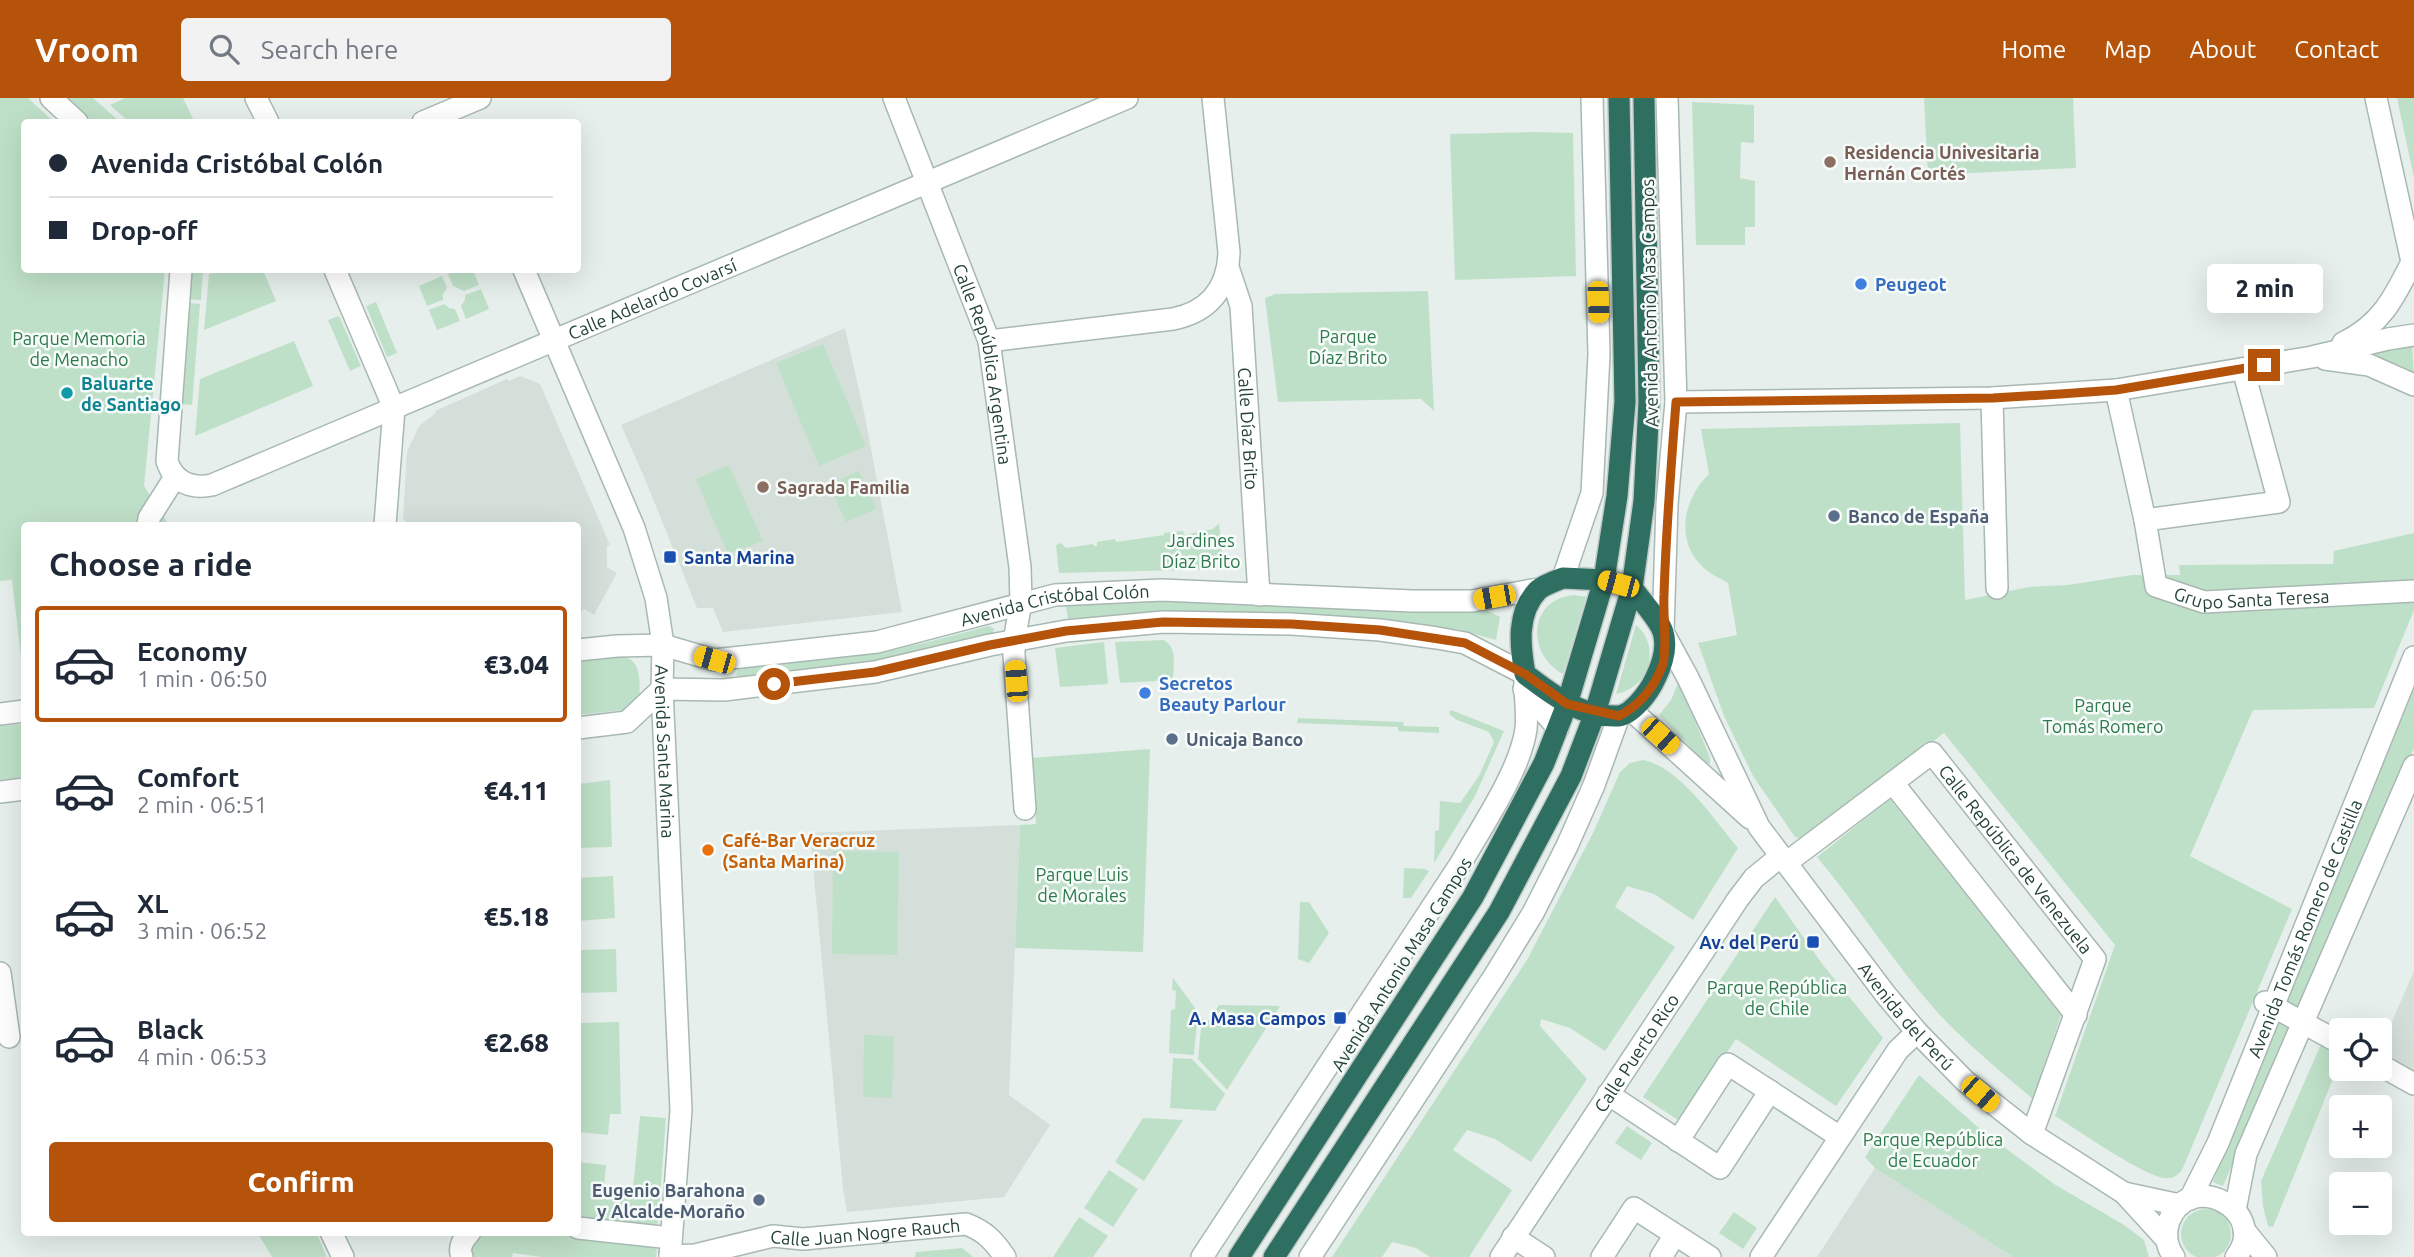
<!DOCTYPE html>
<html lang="en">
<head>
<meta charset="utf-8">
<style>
  :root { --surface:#fff; --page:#f2f2f3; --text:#1f2937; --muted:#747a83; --line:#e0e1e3; --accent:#b45309 }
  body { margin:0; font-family:Ubuntu,sans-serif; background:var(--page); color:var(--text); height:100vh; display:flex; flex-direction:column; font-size:26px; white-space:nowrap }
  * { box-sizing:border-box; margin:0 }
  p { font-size:23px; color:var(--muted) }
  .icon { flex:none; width:38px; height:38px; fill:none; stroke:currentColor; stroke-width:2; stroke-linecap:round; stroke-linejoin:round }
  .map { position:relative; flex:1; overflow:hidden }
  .side { position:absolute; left:21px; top:424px; width:560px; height:714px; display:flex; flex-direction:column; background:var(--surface); border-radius:7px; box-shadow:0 7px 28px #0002 }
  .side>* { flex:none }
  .guide { position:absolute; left:21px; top:21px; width:560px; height:154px; border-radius:7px; box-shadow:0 7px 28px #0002; display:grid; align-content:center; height:154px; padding:0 28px; background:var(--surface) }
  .controls { position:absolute; left:2329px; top:920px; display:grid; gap:14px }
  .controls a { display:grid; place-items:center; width:63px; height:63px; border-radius:7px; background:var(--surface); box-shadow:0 7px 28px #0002; font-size:35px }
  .end { position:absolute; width:32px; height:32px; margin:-16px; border:9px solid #b45309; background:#fff; box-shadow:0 0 0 4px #fff }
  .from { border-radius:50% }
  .bubble { position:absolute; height:49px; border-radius:7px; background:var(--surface); box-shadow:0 7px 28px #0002; font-size:23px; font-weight:800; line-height:49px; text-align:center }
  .car { position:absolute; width:21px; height:42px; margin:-21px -10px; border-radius:9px; box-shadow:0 0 5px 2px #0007; background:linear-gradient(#f5c518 24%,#345 0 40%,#f5c518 0 76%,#345 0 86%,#f5c518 0) }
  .guide b { display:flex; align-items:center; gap:24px; height:66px; font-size:26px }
  .guide b+b { border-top:2px solid var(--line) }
  .guide i { width:18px; height:18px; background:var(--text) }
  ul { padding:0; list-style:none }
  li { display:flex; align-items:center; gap:21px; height:116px; margin:0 14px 10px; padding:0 14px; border:4px solid transparent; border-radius:7px }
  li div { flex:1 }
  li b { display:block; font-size:26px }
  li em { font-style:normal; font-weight:800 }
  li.current { border-color:var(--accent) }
  li>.icon { width:63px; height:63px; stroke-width:1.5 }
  h2 { padding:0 28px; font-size:32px; line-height:84px }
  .button { display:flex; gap:14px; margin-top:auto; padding:14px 28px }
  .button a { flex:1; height:80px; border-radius:7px; background:var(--accent); color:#fff; font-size:28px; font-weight:800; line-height:80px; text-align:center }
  header { display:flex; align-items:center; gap:42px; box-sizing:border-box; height:98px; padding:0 35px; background:var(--accent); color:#fff }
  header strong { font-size:33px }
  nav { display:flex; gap:38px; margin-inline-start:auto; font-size:24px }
  .search { width:490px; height:63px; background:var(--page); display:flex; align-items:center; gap:18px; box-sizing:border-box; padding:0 24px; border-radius:7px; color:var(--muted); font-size:26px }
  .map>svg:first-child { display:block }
</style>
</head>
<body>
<header>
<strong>Vroom</strong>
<div class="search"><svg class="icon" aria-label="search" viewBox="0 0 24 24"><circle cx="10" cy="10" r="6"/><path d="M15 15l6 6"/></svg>Search here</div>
<nav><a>Home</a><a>Map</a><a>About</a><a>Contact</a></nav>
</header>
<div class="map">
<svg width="2414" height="1159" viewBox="0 0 2414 1159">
  <rect width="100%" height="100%" fill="#e6efeb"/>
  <path fill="#d4dfda" d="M845,230L864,314L902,514L723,534L713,510H697L645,381L621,327Z
    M520,278L540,286L610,447L607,448V469L617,475L594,517L584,511L578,517V427H405V422L403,421L407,354L419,328L436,315L435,313L507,281L509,283Z
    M1020,727L1009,997L1050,1027L1004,1099L847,1114L843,1091L810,735Z
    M2414,873V975L2380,956V951Z
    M1875,1070L2013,1159H1817Z"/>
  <path fill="#bfe0c8" d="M0,0H28L54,24H24V172H165L144,388L169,427H24V585L12,482L0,483Z
    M64,0H93L120,24H90Z
    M125,0H183L193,21L187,24H129L110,7Z
    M1924,0H2073L2076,70L1928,77Z
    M2397,0H2414V80Z
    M1692,4L1754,7V45L1741,44L1740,80L1755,83V129H1745V147H1696Z
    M1532,34L1573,35L1576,178L1455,182L1450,36Z
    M189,172H203L201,202L187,201Z
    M220,172H263L276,203L204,232L209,176Z
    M458,172H473L479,187L464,193L453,188L448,176Z
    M442,178L447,190L443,196V202L427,208L419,188Z
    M481,191L489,211L466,221L461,208L465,202V197Z
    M1428,193L1434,313L1421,301L1278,304L1265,200L1275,196Z
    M376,204L397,255L387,259L366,208Z
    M187,205L200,206L192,307L178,306Z
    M444,206L449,210L455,211L460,223L437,232L429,212Z
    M339,218L361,268L350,273L328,222Z
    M294,243L313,288L195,338L200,281Z
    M823,246L866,348L819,368L776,265Z
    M2412,246L2414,276L2400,267L2361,255Z
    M1960,325L1965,502L2029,489L2068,487L2132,477H2180L2179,467L2333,466L2334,453L2414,435V512L2374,610L2253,612L2190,758L2292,811L2182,1072C2177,1078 2172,1081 2164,1080C2144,1078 2076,1031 2055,1018L2115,847L1944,635L1805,742L1795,739L1753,678L1724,618L1698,545L1737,537L1728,485C1722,481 1714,478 1709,474C1674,449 1681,403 1709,376L1701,331Z
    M729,367L763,443L728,456L696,381Z
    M859,373L876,411L846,424L829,386Z
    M1219,425L1224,471L1059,475L1056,447L1061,445L1066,450L1093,446L1094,448H1097V444L1115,441L1116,444L1164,437V435L1183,433L1184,437L1213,431Z
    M1574,497L1586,499L1563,576C1526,556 1528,501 1574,497Z
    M1158,502L1434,513L1483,510L1500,519L1496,542L1457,531L1225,517L1158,514L1068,521L1066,508Z
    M1636,527C1662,549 1649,590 1616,596Z
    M989,528L994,531L992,537L875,565L741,580L736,577L739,570L874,555L924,545Z
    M1164,542C1178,550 1173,568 1173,582L1120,585L1115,544Z
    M1104,544L1108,586L1060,589L1055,550Z
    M624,559C642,563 639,583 640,599L631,611L578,617V564Z
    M1679,583L1710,660V666L1705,665L1659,617L1671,602Z
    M2414,591V650L2223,1088L2213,1084Z
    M1451,612L1504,633L1475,698L1434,765L1435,733L1439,732L1440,703L1460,705L1479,678L1494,644L1489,634L1457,622L1449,616Z
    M1298,620L1403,624L1404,628L1439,629V635L1398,633V629L1297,625Z
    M24,626V679L0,682V628Z
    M1150,651L1143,854L1015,850L1020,727L1036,726L1031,660Z
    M1643,662C1679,668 1716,724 1738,750L1693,822L1654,796L1627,788L1615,809L1675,849L1605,953L1570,930L1541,921L1540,928L1587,981L1531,1064L1495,1041L1467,1032L1453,1052L1512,1092L1469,1159H1430L1416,1150L1392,1144L1382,1159H1332L1527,862L1593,735L1620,674L1630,665Z
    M610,682L612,749L578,750V686Z
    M1890,701L2061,917L2033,1001C2000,973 1968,947 1938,915C1894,866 1859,809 1817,759Z
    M833,753L899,754L897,857L832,856Z
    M1404,770L1425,771L1429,773L1411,800H1403Z
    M613,778L615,820L578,823L580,852L616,851L617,894L578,895V780Z
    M1775,799L1823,867L1883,940L1836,1008L1736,941L1681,1024L1643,999Z
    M1300,804H1309L1329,835L1309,865L1298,861Z
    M1173,880L1198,914L1194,957L1169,955L1171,912L1175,911L1176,893L1172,892Z
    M1219,907L1280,908L1227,992L1198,961L1202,920L1207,925Z
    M619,924L621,1016H610L608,1037L578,1034V925Z
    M2341,935V961L2273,1129L2268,1128L2263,1108L2261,1083L2322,944Z
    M864,937L894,938L892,1000L863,999Z
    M1173,960L1192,961L1225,996L1215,1013L1170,1010Z
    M1919,977L1981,1032L2054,1086L2124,1127L2144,1142L2149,1159H2013L1875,1070L1865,1059Z
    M640,1018L666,1020L658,1125L653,1128L578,1121V1064L606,1067L604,1088L633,1091Z
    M1143,1020L1183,1022L1144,1083L1115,1064Z
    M1627,1028L1652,1045L1641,1062L1615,1045Z
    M1109,1072L1138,1091L1113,1129L1084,1110Z
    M2181 1136a25 25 0 1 1 50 0a25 25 0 1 1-50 0Z
    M1734,1114L1757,1130L1743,1151L1719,1135Z
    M1079,1119L1108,1138L1093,1159H1053Z
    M257,1134H316L327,1159H272Z
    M485,1134H534L649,1145L657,1152L656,1159H541L513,1155L512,1159H468L470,1147Z
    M962,1150L973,1159H915L916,1154Z"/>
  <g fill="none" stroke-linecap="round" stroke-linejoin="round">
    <g stroke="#a8b8b2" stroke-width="24">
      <g id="minor">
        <path d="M51,0L77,24"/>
        <path d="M256,0L268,24"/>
        <path id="s1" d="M894,0L989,243L1020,469L1021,504L1014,543V557L1025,711"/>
        <path id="s2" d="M1667,0L1676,304L1667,406L1663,534L1688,580L1759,729L1886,897L1917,934L1965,983L2032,1036L2124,1095L2166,1141"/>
        <path d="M2376,0L2414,173"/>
        <path d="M423,24L480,0"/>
        <path id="s3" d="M1228,169L1241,208L1259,497"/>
        <path id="s4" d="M181,172L167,363C174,385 192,391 212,387L1127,0"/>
        <path d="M335,172L394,310L385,427"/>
        <path id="s5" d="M524,172L634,430L656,500L663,547L662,591L681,1012L670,1159"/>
        <path d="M989,243L1173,221C1208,214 1228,191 1229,154L1213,0"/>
        <path d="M2343,245C2381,227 2394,200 2412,164"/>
        <path d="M2325,261L2369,267L2414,287"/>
        <path id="s6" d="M2116,292L2145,422L2156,488L2204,504L2414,493"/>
        <path d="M1992,300L1997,490"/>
        <path d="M1676,304L1992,300L2116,292L2312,259L2388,241L2414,237"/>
        <path d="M2145,422L2279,404L2243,271"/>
        <path d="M148,427L149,420L175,379"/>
        <path d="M1563,480L1592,395L1599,256L1592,0"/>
        <path id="s7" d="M578,552L617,548L663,547L714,562L877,544L1055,497L1162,492L1412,503H1472L1538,491"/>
        <path d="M1524,591L1558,630"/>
        <path d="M1631,612L1750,720"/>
        <path d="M0,616L24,613"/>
        <path d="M578,630L627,624L662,591L724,592L875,574L990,547L1066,533L1163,524L1291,526L1380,532L1437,540L1465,545L1525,576C1524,595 1528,613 1526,631C1520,673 1482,728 1461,765L1202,1159"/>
        <path d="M1893,685L2076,917"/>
        <path d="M0,694L24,691"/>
        <path id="s8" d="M1786,765L1932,655L2095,861L2032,1036"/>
        <path d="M0,875L9,939"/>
        <path d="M2265,904L2342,946"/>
        <path d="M2380,967L2414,986"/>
        <path d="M1608,996L1720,1070L1770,993"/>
        <path d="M1678,1043L1728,966L1840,1039"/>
        <path d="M2124,1095L2180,1107"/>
        <path id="s9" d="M2190,1101L2218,1045L2414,559"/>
        <path d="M2235,1112L2246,1056L2414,668"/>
        <path d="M578,1130L671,1140"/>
        <path d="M2244,1132L2266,1159"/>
        <path d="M331,1134L343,1159"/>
        <path d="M1513,1139L1544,1159"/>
        <path id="s10" d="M670,1158L695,1157L773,1138L803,1141L966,1126C985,1133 994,1143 1005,1159"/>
        <path d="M462,1159C458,1149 463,1142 470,1134"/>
        <path d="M1310,1159L1495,877L1533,815L1567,748L1594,687L1619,618"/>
        <path id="s11" d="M1501,1159L1738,801L1754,780L1781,758"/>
        <path d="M1602,1159L1634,1110L1710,1159"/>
        <path d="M1661,1159L1675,1137"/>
        <path d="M1761,1159L1898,952L1917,934"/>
        <path d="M2174,1159C2166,1148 2165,1135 2169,1123C2190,1069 2271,1114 2236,1159"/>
      </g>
    </g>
    <g stroke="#c2cac8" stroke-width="24">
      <path id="highway" d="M1563,480L1604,482L1632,490C1640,501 1659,521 1663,534C1668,550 1662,567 1655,581C1649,594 1632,617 1618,618C1582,620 1551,596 1525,576C1520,548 1516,515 1538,492C1544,487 1555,483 1563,480Z
        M1239,1159L1473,799L1544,665L1567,606L1604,482L1617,398L1625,304L1619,0
        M1274,1159L1499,814L1571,678L1595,615L1632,490L1644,403L1649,304L1644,0"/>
    </g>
    <use href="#minor" stroke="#fff" stroke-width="21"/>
    <use href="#highway" stroke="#2f6f62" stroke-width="21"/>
  </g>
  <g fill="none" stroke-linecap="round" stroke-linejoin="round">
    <path stroke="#b45309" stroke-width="9" d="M774,586L875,574L990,547L1066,533L1163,524L1291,526L1380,532L1465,545L1525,576L1567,606L1619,618C1640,607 1655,588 1663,566C1667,552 1663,513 1664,497C1666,432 1671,368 1676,304L1993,300L2060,296L2116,292L2264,267"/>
  </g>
  <g fill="#8d6e63" stroke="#f7fbf9" stroke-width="2.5">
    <circle cx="1830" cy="64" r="7"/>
    <circle cx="763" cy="389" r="7"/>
  </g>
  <g fill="#3f7fe0" stroke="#f7fbf9" stroke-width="2.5">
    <circle cx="1861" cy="186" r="7"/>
    <circle cx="1145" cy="595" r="7"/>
  </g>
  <circle fill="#0f9aa8" stroke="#f7fbf9" stroke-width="2.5" cx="67" cy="295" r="7"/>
  <g fill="#5c6f8a" stroke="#f7fbf9" stroke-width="2.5">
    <circle cx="1834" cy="418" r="7"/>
    <circle cx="1172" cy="641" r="7"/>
    <circle cx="759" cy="1102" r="7"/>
  </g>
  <g fill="#1a4fb4" stroke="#f7fbf9" stroke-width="2.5">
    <rect x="663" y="452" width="14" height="14" rx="3.5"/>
    <rect x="1806" y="837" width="14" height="14" rx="3.5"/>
    <rect x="1333" y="913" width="14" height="14" rx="3.5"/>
  </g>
  <circle fill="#e8710a" stroke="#f7fbf9" stroke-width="2.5" cx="708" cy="752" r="7"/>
  <g text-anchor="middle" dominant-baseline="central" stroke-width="5" stroke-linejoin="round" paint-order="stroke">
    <g font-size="18" font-weight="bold" fill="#785e54" stroke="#f7fbf9" text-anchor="start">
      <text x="1844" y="54">Residencia Univesitaria<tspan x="1844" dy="21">Hernán Cortés</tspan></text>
      <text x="777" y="389">Sagrada Familia</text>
    </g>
    <g font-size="18" font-weight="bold" fill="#366cbe" stroke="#f7fbf9" text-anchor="start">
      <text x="1875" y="186">Peugeot</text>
      <text x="1159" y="585">Secretos<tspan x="1159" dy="21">Beauty Parlour</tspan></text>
    </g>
    <g font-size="18" fill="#24423a" stroke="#f7fbf9">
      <text stroke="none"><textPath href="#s4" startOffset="726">Calle Adelardo Covarsí</textPath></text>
      <text transform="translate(1649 205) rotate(-91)">Avenida Antonio Masa Campos</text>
      <text stroke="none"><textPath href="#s1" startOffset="282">Calle República Argentina</textPath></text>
      <text stroke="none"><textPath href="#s3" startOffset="164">Calle Díaz Brito</textPath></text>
      <text stroke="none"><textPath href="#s6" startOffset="298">Grupo Santa Teresa</textPath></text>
      <text stroke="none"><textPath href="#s7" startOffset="485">Avenida Cristóbal Colón</textPath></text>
      <text stroke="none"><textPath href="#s5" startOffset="508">Avenida Santa Marina</textPath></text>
      <text stroke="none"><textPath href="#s8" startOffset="318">Calle República de Venezuela</textPath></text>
      <text stroke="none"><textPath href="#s9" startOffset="294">Avenida Tomás Romero de Castilla</textPath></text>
      <text transform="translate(1401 866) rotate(-58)">Avenida Antonio Masa Campos</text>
      <text stroke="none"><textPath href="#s2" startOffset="992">Avenida del Perú</textPath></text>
      <text stroke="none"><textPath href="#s11" startOffset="245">Calle Puerto Rico</textPath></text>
      <text stroke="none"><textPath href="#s10" startOffset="198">Calle Juan Nogre Rauch</textPath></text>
    </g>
    <g font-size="18" fill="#2d7a4b" stroke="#f7fbf9">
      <text x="1348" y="238">Parque<tspan x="1348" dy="21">Díaz Brito</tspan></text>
      <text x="79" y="240">Parque Memoria<tspan x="79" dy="21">de Menacho</tspan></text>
      <text x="1201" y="442">Jardines<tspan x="1201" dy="21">Díaz Brito</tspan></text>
      <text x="2103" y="607">Parque<tspan x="2103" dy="21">Tomás Romero</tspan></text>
      <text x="1082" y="776">Parque Luis<tspan x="1082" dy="21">de Morales</tspan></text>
      <text x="1777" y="889">Parque República<tspan x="1777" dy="21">de Chile</tspan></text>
      <text x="1933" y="1041">Parque República<tspan x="1933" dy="21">de Ecuador</tspan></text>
    </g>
    <g font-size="18" font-weight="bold" fill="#0d838f" stroke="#f7fbf9" text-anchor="start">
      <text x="81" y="285">Baluarte<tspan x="81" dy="21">de Santiago</tspan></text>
    </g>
    <g font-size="18" font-weight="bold" fill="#4e5e75" stroke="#f7fbf9" text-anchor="start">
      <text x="1848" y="418">Banco de España</text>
      <text x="1186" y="641">Unicaja Banco</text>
      <text x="745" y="1092" text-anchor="end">Eugenio Barahona<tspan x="745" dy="21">y Alcalde-Moraño</tspan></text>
    </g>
    <g font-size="18" font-weight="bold" fill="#164399" stroke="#f7fbf9" text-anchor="end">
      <text x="684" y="459" text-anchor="start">Santa Marina</text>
      <text x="1799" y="844">Av. del Perú</text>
      <text x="1326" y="920">A. Masa Campos</text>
    </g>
    <g font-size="18" font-weight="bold" fill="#c56008" stroke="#f7fbf9" text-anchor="start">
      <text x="722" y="742">Café-Bar Veracruz<tspan x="722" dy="21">(Santa Marina)</tspan></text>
    </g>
  </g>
</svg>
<div class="controls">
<a><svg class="icon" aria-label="locate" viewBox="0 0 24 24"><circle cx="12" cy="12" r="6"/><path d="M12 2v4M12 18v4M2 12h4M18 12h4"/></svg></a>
<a>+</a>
<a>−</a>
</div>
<i class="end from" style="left:774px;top:586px"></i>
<i class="end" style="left:2264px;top:267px"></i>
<div class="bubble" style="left:2207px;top:166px;width:116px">2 min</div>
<i class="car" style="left:1598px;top:204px;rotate:178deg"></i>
<i class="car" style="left:1618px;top:486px;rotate:285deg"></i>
<i class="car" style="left:1494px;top:499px;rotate:260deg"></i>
<i class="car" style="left:714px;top:562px;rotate:286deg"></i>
<i class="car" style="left:1016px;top:583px;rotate:356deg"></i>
<i class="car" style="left:1660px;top:638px;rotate:132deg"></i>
<i class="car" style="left:1980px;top:996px;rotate:131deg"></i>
<div class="guide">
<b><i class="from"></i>Avenida Cristóbal Colón</b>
<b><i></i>Drop-off</b>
</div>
<section class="side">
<h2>Choose a ride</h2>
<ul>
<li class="current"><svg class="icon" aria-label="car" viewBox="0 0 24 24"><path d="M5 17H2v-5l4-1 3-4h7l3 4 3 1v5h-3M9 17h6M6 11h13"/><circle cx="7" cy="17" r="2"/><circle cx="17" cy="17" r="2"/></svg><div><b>Economy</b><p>1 min · 06:50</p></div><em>€3.04</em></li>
<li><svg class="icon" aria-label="car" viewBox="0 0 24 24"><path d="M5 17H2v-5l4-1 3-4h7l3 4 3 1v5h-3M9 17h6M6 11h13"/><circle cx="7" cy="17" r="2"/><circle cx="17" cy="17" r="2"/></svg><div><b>Comfort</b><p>2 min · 06:51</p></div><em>€4.11</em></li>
<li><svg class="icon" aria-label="car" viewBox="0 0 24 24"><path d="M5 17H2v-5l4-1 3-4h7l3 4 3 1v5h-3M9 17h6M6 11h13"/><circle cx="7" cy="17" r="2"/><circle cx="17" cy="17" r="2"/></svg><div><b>XL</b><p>3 min · 06:52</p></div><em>€5.18</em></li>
<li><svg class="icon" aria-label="car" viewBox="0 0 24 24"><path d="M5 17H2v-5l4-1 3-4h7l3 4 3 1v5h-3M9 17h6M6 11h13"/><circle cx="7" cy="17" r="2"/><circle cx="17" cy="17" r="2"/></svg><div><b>Black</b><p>4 min · 06:53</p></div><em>€2.68</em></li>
</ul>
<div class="button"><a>Confirm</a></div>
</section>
</div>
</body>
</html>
